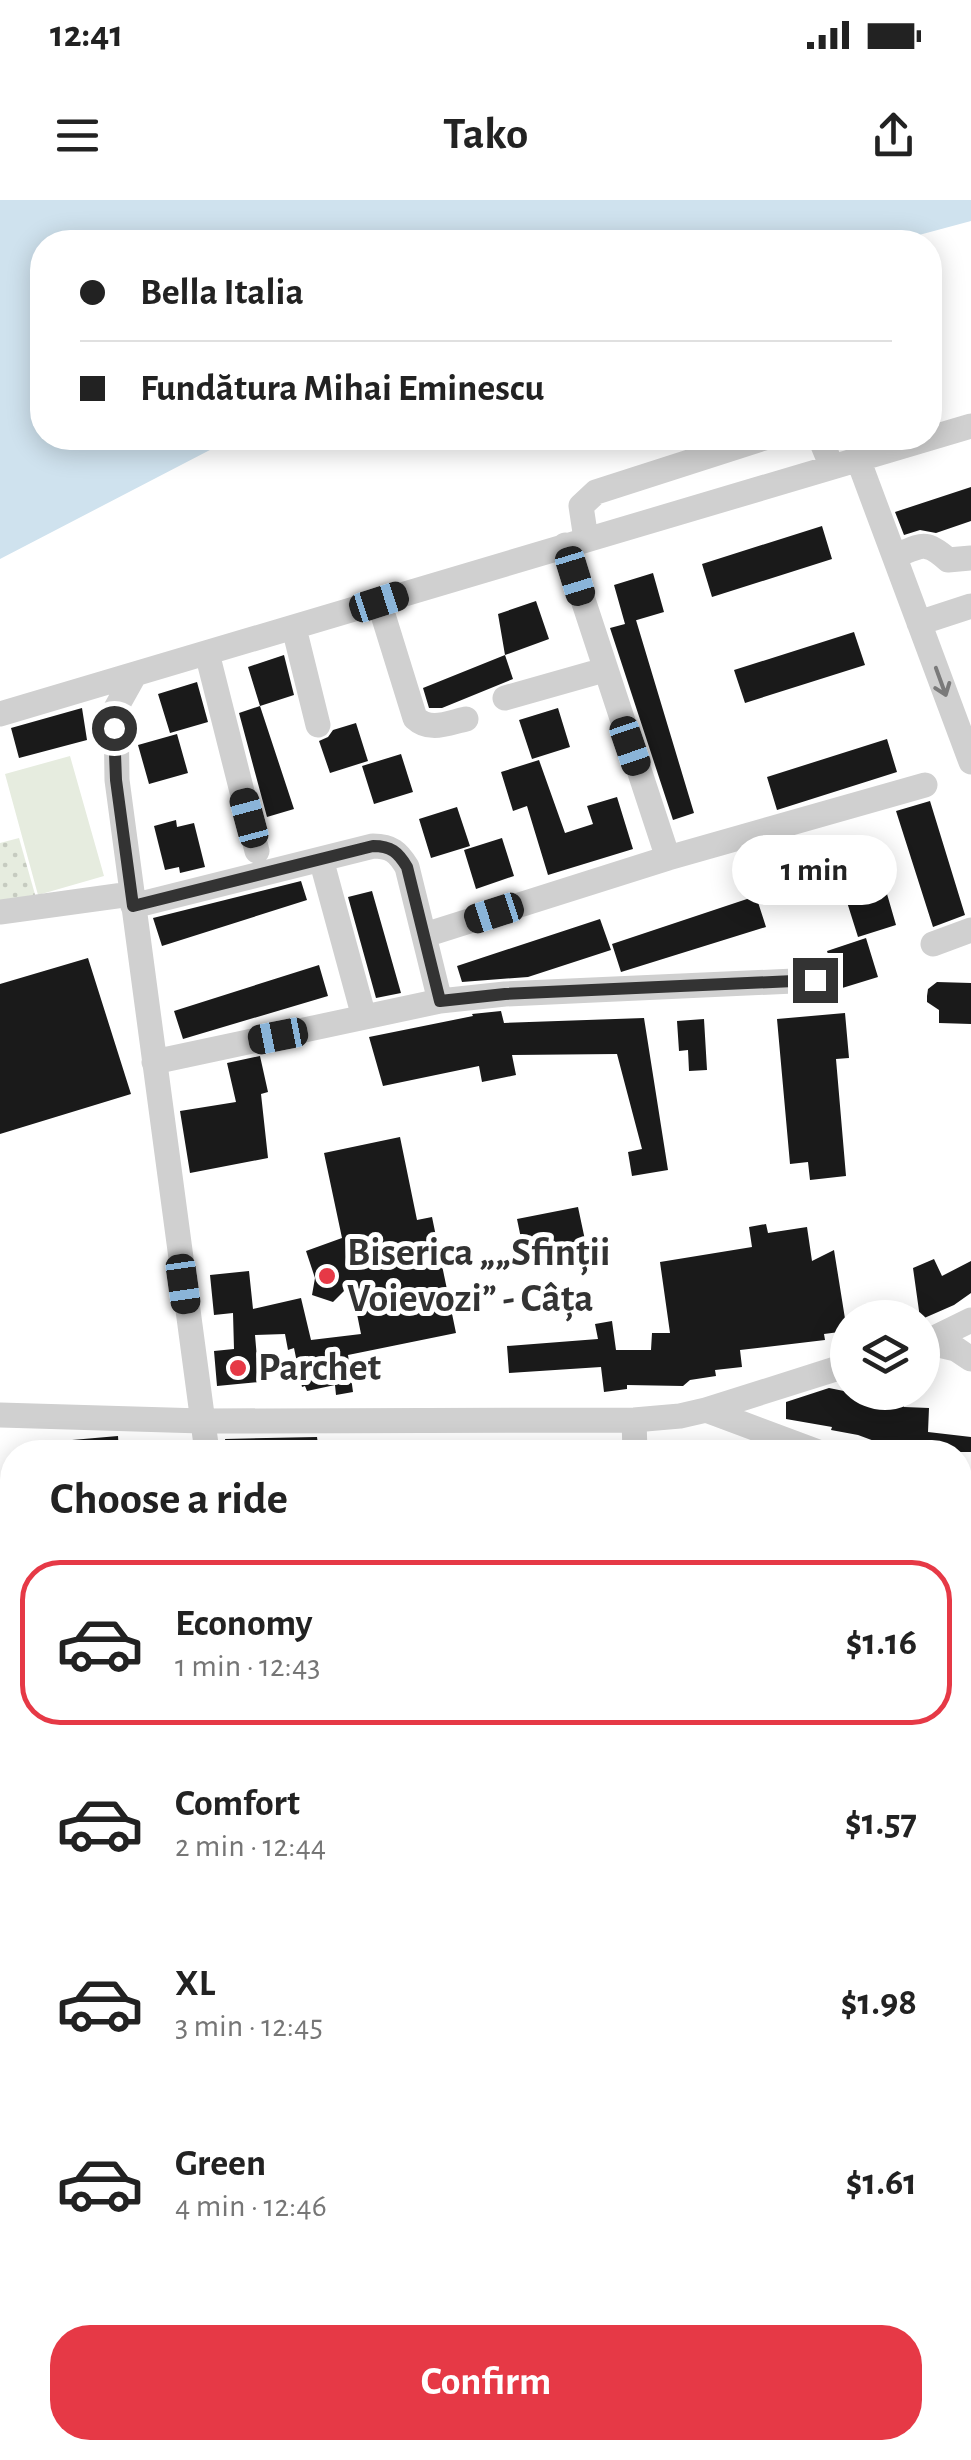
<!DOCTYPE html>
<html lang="en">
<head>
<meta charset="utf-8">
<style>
  :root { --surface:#fff; --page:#f6f6f6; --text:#222; --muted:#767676; --line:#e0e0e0; --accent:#e63946 }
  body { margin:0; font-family:"Alegreya Sans",sans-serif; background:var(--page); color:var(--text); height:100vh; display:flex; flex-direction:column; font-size:38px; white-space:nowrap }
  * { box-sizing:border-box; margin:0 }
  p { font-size:32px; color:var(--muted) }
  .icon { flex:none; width:55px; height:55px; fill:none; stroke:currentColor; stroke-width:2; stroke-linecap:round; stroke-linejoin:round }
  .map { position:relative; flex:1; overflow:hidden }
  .panel { position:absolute; left:0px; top:1240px; width:972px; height:1020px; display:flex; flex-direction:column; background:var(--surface); border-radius:40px 40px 0 0; box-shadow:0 5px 25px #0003 }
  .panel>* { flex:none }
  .banner { position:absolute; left:30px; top:30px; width:912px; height:220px; border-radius:40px; box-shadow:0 5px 25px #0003; display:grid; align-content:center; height:220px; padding:0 50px; background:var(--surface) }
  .controls { position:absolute; left:830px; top:1100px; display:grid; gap:20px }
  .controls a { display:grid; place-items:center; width:110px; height:110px; border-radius:50%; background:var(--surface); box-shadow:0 5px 25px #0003; font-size:50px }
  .end { position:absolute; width:45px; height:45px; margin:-22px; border:12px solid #333; background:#fff; box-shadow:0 0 0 5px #fff }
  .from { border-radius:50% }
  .bubble { position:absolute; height:70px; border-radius:35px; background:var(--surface); box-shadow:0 5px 25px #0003; font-size:32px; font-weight:700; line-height:70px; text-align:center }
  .car { position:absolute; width:30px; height:60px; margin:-30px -15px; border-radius:12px; box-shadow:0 0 8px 2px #0007; background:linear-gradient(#222 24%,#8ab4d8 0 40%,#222 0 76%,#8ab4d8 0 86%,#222 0) }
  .banner b { display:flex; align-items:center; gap:35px; height:95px; font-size:38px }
  .banner b+b { border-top:2px solid var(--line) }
  .banner i { width:25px; height:25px; background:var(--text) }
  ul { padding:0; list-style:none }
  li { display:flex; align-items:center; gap:30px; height:165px; margin:0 20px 15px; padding:0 30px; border:5px solid transparent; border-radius:40px }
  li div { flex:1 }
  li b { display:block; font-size:38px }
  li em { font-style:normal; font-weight:700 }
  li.active { border-color:var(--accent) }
  li>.icon { width:90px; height:90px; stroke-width:1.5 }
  h2 { padding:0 50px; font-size:45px; line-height:120px }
  .button { display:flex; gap:20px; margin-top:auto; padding:20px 50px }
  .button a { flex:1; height:115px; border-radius:40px; background:var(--accent); color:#fff; font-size:40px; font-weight:700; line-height:115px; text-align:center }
  .status { display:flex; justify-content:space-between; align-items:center; height:70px; padding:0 50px; background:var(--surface); direction:ltr }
  .status svg { height:28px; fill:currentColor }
  header { display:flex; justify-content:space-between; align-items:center; height:130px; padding:0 50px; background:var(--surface); font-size:45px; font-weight:700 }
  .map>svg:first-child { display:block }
</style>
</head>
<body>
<div class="status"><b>12:41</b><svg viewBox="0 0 49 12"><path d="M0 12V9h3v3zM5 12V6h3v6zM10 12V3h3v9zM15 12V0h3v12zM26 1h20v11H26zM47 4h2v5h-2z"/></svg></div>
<header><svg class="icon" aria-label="menu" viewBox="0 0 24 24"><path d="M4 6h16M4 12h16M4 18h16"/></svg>Tako<svg class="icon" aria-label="share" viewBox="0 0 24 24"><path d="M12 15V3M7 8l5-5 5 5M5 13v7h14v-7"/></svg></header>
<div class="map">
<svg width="971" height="2260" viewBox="0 0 971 2260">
  <defs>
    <pattern id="park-dots" width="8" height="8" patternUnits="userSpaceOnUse" patternTransform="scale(2.5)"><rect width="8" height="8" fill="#e6ecdf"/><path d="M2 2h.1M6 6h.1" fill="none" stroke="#c6cbc0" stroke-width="1.8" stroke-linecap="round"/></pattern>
  </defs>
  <rect width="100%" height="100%" fill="#fff"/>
  <path fill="#e6ecdf" d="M70,556L104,676L38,695L5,574Z
    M352,2248H465L472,2260H359Z"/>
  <path fill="url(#park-dots)" d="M19,638L36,698L0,706V643Z"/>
  <path fill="#cfe2ee" d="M0,0H971V21L893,42H42V238H233L0,359Z"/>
  <path fill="#1a1a1a" d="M971,287V321L936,333L920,330L904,335L895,312Z
    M822,326L832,359L712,397L702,364Z
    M653,373L664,412L630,422L636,420L694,613L673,620L610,428L625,424L614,385Z
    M536,401L549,439L505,455L498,414Z
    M854,432L865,465L745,503L734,470Z
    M284,455L294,495L260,506L248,467Z
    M505,455L513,479L442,508H429L423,488Z
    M197,482L208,522L170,533L158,494Z
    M260,506L294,609L267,617L239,513Z
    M82,508L87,540L19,558L11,528Z
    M558,508L570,547L532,559L519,520Z
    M356,523L368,561L330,573L319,541L328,537L333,530Z
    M177,534L188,573L149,584L138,545Z
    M887,539L897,572L777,610L767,577Z
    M401,554L413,592L374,604L362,566Z
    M539,560L565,633L593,624L587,606L617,597L633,649L548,675L527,606L513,611L501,572Z
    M930,601L965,715L933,727L896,611Z
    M457,607L470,646L431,658L419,619Z
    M176,620L177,627L194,623L205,667L180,673L179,667L165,670L154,626Z
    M502,638L514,676L476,689L464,650Z
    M301,681L307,700L162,746L153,718Z
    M885,687L896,725L858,737L846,699Z
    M372,691L401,793L376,798L348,697Z
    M756,696L766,727L621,772L612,744Z
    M600,719L611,750L528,777L462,782L457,766Z
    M866,738L878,777L839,789L827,751Z
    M88,758L131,894L0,934V784Z
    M319,765L328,796L183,839L174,811Z
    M937,782L971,783V824L939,823V810L927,802V796L928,789Z
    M501,811L504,823L644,818L668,970L632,976L628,952L642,949L617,854L512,855L516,875L482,882L479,866L383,886L369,837L473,816L472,814Z
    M845,813L849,858L836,859L846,976L810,980L808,962L790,964L777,819Z
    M704,819L707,870L689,871L688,850L679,851L677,821Z
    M260,856L268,892L261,894L268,958L190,973L180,911L236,902L227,863Z
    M400,937L417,1020L432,1017L456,1133L348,1155L353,1192L336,1195L335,1185L307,1191L305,1186L302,1187L294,1148L288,1150L285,1134L255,1135L259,1182L217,1186L214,1151L234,1149L233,1113L214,1115L210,1075L249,1071L253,1109L301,1098L311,1140L361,1134L351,1084L333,1102L312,1095L315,1078L306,1051L342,1038L324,953Z
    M578,1007L585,1040L524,1053L517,1019Z
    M766,1024L768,1033L807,1027L812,1061L834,1050L847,1131L824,1134L825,1140L740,1150L742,1167L715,1170L716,1176L690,1180L683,1186L627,1185V1189L604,1192L601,1167L509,1173L507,1146L598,1139L595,1124L612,1121L616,1150H651L652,1133H670L660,1062L752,1047L749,1027Z
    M934,1059L942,1076L971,1061V1093L954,1105L922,1119L920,1118L913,1068Z
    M829,1188L889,1200L890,1192H904V1207L929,1208L928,1232L971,1237V1252H904L858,1235L831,1230L832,1227L786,1219V1202Z
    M118,1236L119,1252H49V1242Z
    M317,1237L319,1252H227L225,1239Z"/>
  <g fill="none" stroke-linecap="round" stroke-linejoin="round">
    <path stroke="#d0d0d0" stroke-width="25" d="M820,238L832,267
      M858,259L971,562
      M586,339L581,306L596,292L764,238
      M565,345L668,658
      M895,356C921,346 925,339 948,360L971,358
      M379,402L415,518C430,532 448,523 466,519
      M919,423L971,406
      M294,428L318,525
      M207,453L257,651
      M135,474L116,508L117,580L207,1252
      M505,498L604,470
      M0,514L971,226
      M321,659L364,817
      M133,706L373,646C391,646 398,652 407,667L440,801
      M0,712L131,694
      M425,735L668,658L925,585
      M933,744L971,730
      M154,862L440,801L505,794L815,780
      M926,1142L956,1149L971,1159
      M922,1144L971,1120
      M706,1210L818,1252
      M0,1215L202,1221L634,1220L680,1216L706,1210L848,1165
      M634,1220L635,1252
      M960,1306L971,1310
      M960,1345L971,1337
      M960,1483L971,1482
      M960,1650L971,1694
      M0,1761L12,1758
      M0,1923L12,1915
      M960,2122L971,2107
      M555,2248L565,2260
      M881,2248L897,2260
      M110,2260L113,2248
      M715,2260L725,2248
      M860,2260L869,2248"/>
  </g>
  <defs><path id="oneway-shaft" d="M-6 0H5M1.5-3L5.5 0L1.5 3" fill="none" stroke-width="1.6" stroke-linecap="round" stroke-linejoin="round" transform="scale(2.5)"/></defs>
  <use stroke="#7a7a7a" href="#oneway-shaft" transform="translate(941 482) rotate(70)"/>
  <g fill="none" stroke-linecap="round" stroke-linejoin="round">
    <path stroke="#333" stroke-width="12" d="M114,528L116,580L133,706L373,646C391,646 398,652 407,667L440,801L505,794L815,780"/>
  </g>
  <g fill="#e63946" stroke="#fff" stroke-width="4">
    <circle cx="327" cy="1076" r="10"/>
    <circle cx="238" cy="1168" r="10"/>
  </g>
  <g text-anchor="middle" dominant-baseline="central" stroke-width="10" stroke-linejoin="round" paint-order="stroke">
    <g font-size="40" font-weight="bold" fill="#333" stroke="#fff" text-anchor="start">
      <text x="347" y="1053">Biserica „„Sfinții<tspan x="347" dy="46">Voievozi” - Câța</tspan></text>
      <text x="258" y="1168">Parchet</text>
    </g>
  </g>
</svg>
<div class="controls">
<a><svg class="icon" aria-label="layers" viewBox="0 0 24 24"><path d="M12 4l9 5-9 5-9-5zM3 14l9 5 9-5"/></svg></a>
</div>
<i class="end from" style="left:114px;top:528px"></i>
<i class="end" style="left:815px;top:780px"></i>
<div class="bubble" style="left:732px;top:635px;width:165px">1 min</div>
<i class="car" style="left:575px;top:376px;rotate:163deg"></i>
<i class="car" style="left:379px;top:402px;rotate:72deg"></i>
<i class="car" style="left:630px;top:546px;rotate:161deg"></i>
<i class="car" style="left:249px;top:618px;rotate:345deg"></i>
<i class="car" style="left:494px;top:713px;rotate:252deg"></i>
<i class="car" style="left:278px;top:836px;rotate:259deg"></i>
<i class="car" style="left:183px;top:1084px;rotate:172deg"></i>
<div class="banner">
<b><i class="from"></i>Bella Italia</b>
<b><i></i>Fundătura Mihai Eminescu</b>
</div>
<section class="panel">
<h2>Choose a ride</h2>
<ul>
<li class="active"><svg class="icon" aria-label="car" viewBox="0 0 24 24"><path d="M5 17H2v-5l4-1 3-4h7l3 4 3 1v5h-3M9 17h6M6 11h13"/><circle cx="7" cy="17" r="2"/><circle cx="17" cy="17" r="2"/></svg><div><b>Economy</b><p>1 min · 12:43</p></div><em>$1.16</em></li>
<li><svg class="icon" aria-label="car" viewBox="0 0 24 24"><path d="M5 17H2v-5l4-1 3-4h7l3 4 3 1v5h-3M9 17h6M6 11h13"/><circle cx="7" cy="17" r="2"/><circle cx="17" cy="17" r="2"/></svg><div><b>Comfort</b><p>2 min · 12:44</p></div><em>$1.57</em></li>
<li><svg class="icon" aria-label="car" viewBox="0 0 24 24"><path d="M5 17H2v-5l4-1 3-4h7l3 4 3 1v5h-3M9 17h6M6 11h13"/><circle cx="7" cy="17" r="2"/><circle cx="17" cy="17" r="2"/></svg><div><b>XL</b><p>3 min · 12:45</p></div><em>$1.98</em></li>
<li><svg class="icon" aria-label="car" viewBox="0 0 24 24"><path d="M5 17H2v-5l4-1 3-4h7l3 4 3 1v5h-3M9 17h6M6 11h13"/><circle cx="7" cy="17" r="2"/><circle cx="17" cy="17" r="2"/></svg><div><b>Green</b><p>4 min · 12:46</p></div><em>$1.61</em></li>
</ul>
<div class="button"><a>Confirm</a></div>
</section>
</div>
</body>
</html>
